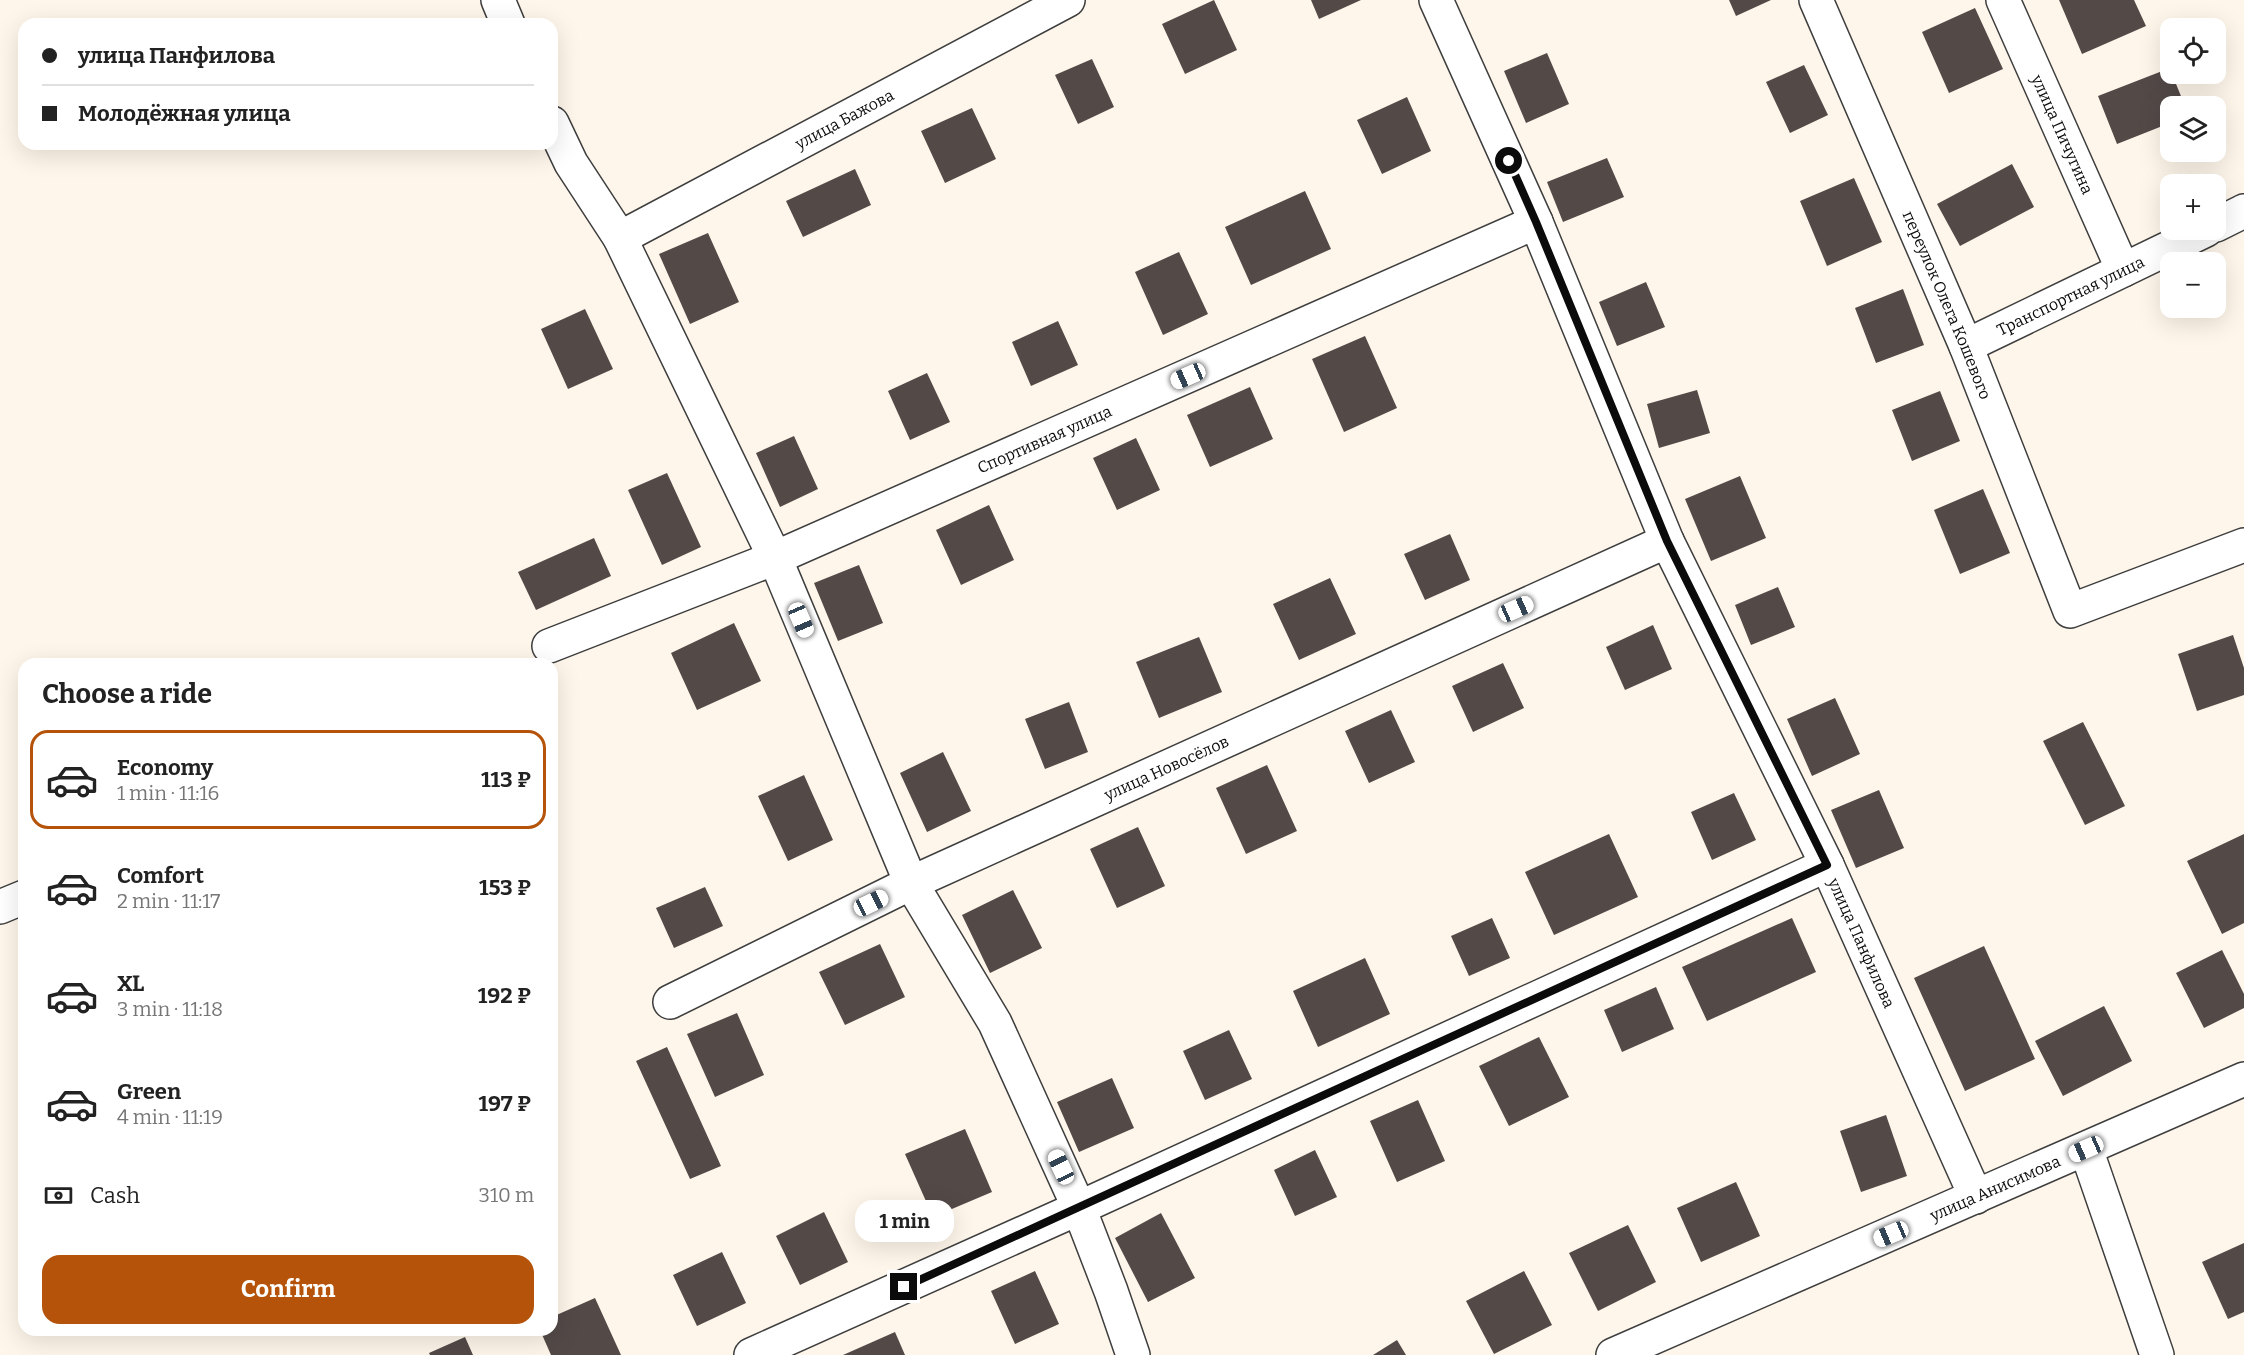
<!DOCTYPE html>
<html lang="en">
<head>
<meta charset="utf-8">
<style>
  :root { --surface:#fff; --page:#f2f2f2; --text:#222; --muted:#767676; --line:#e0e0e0; --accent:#b45309 }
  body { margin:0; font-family:Bitter,serif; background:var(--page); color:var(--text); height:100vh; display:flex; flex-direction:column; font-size:22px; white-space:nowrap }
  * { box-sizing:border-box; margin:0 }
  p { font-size:20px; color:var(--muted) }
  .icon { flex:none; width:33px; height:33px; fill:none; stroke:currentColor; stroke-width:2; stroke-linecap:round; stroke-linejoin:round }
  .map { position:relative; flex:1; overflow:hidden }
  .panel { position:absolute; left:18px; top:658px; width:540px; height:678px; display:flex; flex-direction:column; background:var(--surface); border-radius:18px; box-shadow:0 6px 24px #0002 }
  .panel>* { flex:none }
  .guide { position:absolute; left:18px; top:18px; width:540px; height:132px; border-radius:18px; box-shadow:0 6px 24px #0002; display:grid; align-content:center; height:132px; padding:0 24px; background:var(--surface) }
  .fabs { position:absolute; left:2160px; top:18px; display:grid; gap:12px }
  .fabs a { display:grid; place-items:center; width:66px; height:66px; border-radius:12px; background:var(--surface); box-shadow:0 6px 24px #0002; font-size:30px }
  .end { position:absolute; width:27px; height:27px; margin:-14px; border:8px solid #0b0b0b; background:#fff; box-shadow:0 0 0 3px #fff }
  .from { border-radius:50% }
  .bubble { position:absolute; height:42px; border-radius:18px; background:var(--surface); box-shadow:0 6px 24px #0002; font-size:20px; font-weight:700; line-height:42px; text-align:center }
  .car { position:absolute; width:18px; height:36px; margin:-18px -9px; border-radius:8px; box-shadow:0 0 4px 2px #0007; background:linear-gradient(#fff 24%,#345 0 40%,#fff 0 76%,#345 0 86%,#fff 0) }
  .guide b { display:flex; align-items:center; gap:21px; height:57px; font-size:22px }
  .guide b+b { border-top:2px solid var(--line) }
  .guide i { width:15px; height:15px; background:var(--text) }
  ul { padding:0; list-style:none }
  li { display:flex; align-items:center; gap:18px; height:99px; margin:0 12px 9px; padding:0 12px; border:3px solid transparent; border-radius:18px }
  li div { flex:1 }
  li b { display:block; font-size:22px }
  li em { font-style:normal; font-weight:700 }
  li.on { border-color:var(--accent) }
  li>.icon { width:54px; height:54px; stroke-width:1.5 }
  h2 { padding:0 24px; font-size:27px; line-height:72px }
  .pay { display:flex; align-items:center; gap:15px; height:66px; padding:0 24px; font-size:22px }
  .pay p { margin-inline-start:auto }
  .primary-button { display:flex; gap:12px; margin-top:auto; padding:12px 24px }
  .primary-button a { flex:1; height:69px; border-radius:18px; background:var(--accent); color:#fff; font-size:24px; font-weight:700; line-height:69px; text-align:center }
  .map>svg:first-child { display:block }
</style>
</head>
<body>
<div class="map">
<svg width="2244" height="1355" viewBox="0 0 2244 1355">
  <rect width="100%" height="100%" fill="#fef6ea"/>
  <path fill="#534a48" d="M1214,0L1237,50L1185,74L1162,24Z
    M1311,0H1361L1319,19Z
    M1729,0H1771L1736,16Z
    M2059,0H2134L2146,26L2082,54Z
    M1975,8L2003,69L1949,93L1922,32Z
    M1547,53L1569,104L1526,123L1504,71Z
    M1092,59L1114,107L1078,124L1055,75Z
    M1804,65L1828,115L1790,133L1766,82Z
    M2170,68V74H2172L2185,106H2170V123L2117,144L2098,96Z
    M1407,97L1431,151L1382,174L1357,120Z
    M972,108L996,159L945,183L921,131Z
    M1607,158L1624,197L1563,222L1547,182Z
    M2012,164L2034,207L1960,246L1937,204Z
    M855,169L871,205L803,237L786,201Z
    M1854,178L1882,242L1827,266L1800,201Z
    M1305,191L1331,249L1251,285L1225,227Z
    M708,233L739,302L690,324L659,254Z
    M1179,252L1208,314L1163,335L1135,272Z
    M1646,282L1665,327L1617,346L1599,302Z
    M1903,289L1924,345L1876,363L1855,308Z
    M585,309L613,369L568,389L541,329Z
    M1058,321L1078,365L1031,386L1012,342Z
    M1365,336L1397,408L1344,432L1312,359Z
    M927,373L950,422L910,440L888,391Z
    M1250,387L1273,439L1210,467L1187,415Z
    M1697,390L1710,433L1659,448L1647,404Z
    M1940,391L1960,441L1912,461L1892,410Z
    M794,436L818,489L780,507L756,453Z
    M1136,438L1160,490L1117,510L1093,458Z
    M667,473L701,547L662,565L628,490Z
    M1740,476L1766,538L1711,561L1685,499Z
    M1983,489L2010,553L1960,574L1934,510Z
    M989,505L1014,560L961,585L936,530Z
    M1450,534L1470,580L1425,600L1404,554Z
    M594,538L611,576L536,610L518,572Z
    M859,565L883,623L838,641L814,583Z
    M1330,578L1356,634L1299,660L1273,604Z
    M1778,587L1795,627L1751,645L1735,605Z
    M734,623L761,681L697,710L671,653Z
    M1653,625L1672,669L1625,690L1606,647Z
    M2233,635L2244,668V695L2197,711L2178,654Z
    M1199,637L1222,692L1159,718L1136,662Z
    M1503,663L1524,708L1473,732L1452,686Z
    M1835,698L1860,754L1812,776L1787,719Z
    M1069,702L1088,752L1045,769L1025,719Z
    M1391,710L1415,762L1369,783L1345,731Z
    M2083,722L2125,806L2085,825L2043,741Z
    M943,752L971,811L927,832L900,773Z
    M1267,765L1297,831L1246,854L1216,788Z
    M804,775L833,840L788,861L758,796Z
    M1879,790L1904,848L1856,868L1831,810Z
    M1734,793L1756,840L1712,860L1691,812Z
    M1138,827L1165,886L1117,908L1090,849Z
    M1609,834L1638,897L1554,935L1525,872Z
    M2244,834V923L2222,934L2187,861Z
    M705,887L723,926L674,948L656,908Z
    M1013,890L1042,948L990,973L962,915Z
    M1492,918L1510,958L1469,976L1451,936Z
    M1792,918L1816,972L1707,1021L1682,967Z
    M880,944L905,997L845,1025L819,972Z
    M1984,946L2035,1059L1965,1091L1914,978Z
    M2222,950L2244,994V1008L2204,1028L2176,973Z
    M1365,958L1390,1014L1318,1047L1293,991Z
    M1656,987L1674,1029L1622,1052L1604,1010Z
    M2104,1006L2132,1061L2063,1096L2035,1041Z
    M737,1013L764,1075L715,1097L687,1034Z
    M1229,1030L1252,1079L1205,1100L1183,1051Z
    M1539,1037L1569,1097L1509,1126L1479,1066Z
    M667,1047L721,1166L690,1179L636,1061Z
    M1112,1078L1134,1128L1079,1152L1057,1102Z
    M1418,1100L1445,1161L1397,1182L1370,1121Z
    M1886,1115L1907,1176L1861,1192L1840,1131Z
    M965,1129L992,1192L933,1217L905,1154Z
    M1315,1150L1337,1197L1295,1216L1274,1170Z
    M1736,1182L1760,1236L1701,1262L1677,1208Z
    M824,1212L848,1262L800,1285L776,1236Z
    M1161,1213L1195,1278L1148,1302L1115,1238Z
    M1628,1225L1656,1282L1598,1311L1569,1253Z
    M2244,1243V1312L2228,1319L2202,1262Z
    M722,1252L746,1303L697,1326L673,1275Z
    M1035,1271L1059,1324L1015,1344L991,1291Z
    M1524,1271L1552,1325L1494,1354L1466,1301Z
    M595,1298L621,1355H551L540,1330H552V1317Z
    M895,1332L905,1355H843Z
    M465,1337L473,1355H430L429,1353Z
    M1397,1340L1406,1355H1373Z"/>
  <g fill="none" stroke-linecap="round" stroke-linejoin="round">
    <g stroke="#3e3e3e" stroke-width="36">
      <g id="street">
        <path d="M498,0L508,24"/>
        <path id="s1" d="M1436,0L1536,222L1667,541L1827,865L1976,1197"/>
        <path id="s2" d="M1816,0L1966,346L2070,611L2244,545"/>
        <path id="s3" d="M2003,0L2123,270"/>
        <path d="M552,123L571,163L620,238L775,558L911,883L995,1023L1079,1208L1111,1291L1133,1355"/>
        <path d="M2216,225L2244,211"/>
        <path id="s4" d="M620,238L1068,0"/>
        <path id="s5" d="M1966,346L2206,230"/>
        <path id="s6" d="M549,646L775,558L1536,222"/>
        <path d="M0,907L24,897"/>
        <path id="s7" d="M670,1002L911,883L1667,541"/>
        <path d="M2086,1149L2157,1355"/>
        <path d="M751,1355L1079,1208L1827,865"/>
        <path id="s8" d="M1613,1355L2244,1079"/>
      </g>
    </g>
    <use href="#street" stroke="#fff" stroke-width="33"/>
  </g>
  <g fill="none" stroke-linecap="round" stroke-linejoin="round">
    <path stroke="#0b0b0b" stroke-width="8" d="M904,1287L1827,865L1667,541L1536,222L1509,161"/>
  </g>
  <g text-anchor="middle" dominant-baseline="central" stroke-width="6" stroke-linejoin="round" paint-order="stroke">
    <g font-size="16" fill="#0b0b0b" stroke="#fff">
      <text stroke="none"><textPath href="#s4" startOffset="254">улица Бажова</textPath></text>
      <text stroke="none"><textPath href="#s3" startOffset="147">улица Пичугина</textPath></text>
      <text stroke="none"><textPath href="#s5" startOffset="116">Транспортная улица</textPath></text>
      <text stroke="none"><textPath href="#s2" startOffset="332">переулок Олега Кошевого</textPath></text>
      <text stroke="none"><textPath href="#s6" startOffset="537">Спортивная улица</textPath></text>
      <text stroke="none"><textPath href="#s7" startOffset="549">улица Новосёлов</textPath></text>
      <text stroke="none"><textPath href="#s1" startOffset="1035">улица Панфилова</textPath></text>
      <text stroke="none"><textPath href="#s8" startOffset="417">улица Анисимова</textPath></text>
    </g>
  </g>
</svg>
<div class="fabs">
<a><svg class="icon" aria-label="locate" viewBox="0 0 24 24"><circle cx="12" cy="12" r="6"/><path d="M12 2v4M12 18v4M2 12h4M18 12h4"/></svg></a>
<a><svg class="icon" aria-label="layers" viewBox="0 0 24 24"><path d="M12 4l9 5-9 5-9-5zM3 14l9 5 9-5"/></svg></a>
<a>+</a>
<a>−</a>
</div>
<i class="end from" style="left:1509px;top:161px"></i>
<i class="end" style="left:904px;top:1287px"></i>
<div class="bubble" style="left:855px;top:1200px;width:99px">1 min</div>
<i class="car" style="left:1188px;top:376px;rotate:246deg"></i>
<i class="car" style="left:1516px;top:609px;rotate:66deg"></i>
<i class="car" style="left:801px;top:620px;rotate:157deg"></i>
<i class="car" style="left:871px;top:903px;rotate:64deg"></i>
<i class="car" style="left:2086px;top:1149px;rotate:246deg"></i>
<i class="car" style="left:1061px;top:1167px;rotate:335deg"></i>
<i class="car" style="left:1891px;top:1234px;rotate:247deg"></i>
<div class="guide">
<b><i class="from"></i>улица Панфилова</b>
<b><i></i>Молодёжная улица</b>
</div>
<section class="panel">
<h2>Choose a ride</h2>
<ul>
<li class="on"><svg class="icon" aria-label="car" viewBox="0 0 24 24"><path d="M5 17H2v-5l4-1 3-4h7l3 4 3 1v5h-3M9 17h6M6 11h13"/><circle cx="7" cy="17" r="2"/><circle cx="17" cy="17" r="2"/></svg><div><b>Economy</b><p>1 min · 11:16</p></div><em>113 ₽</em></li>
<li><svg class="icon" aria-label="car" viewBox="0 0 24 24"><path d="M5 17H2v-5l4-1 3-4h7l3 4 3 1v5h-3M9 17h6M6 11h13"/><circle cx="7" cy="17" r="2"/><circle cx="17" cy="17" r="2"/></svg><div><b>Comfort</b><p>2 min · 11:17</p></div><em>153 ₽</em></li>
<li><svg class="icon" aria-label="car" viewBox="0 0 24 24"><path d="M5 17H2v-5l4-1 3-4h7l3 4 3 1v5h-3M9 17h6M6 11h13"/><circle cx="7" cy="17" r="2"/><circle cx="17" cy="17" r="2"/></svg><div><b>XL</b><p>3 min · 11:18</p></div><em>192 ₽</em></li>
<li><svg class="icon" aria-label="car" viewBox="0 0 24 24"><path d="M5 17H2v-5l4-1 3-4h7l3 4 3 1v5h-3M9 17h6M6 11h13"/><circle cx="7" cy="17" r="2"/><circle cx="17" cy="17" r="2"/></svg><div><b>Green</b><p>4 min · 11:19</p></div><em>197 ₽</em></li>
</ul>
<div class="pay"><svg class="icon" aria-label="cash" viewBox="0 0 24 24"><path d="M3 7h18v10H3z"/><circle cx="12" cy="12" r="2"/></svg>Cash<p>310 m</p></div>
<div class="primary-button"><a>Confirm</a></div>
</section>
</div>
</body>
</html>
